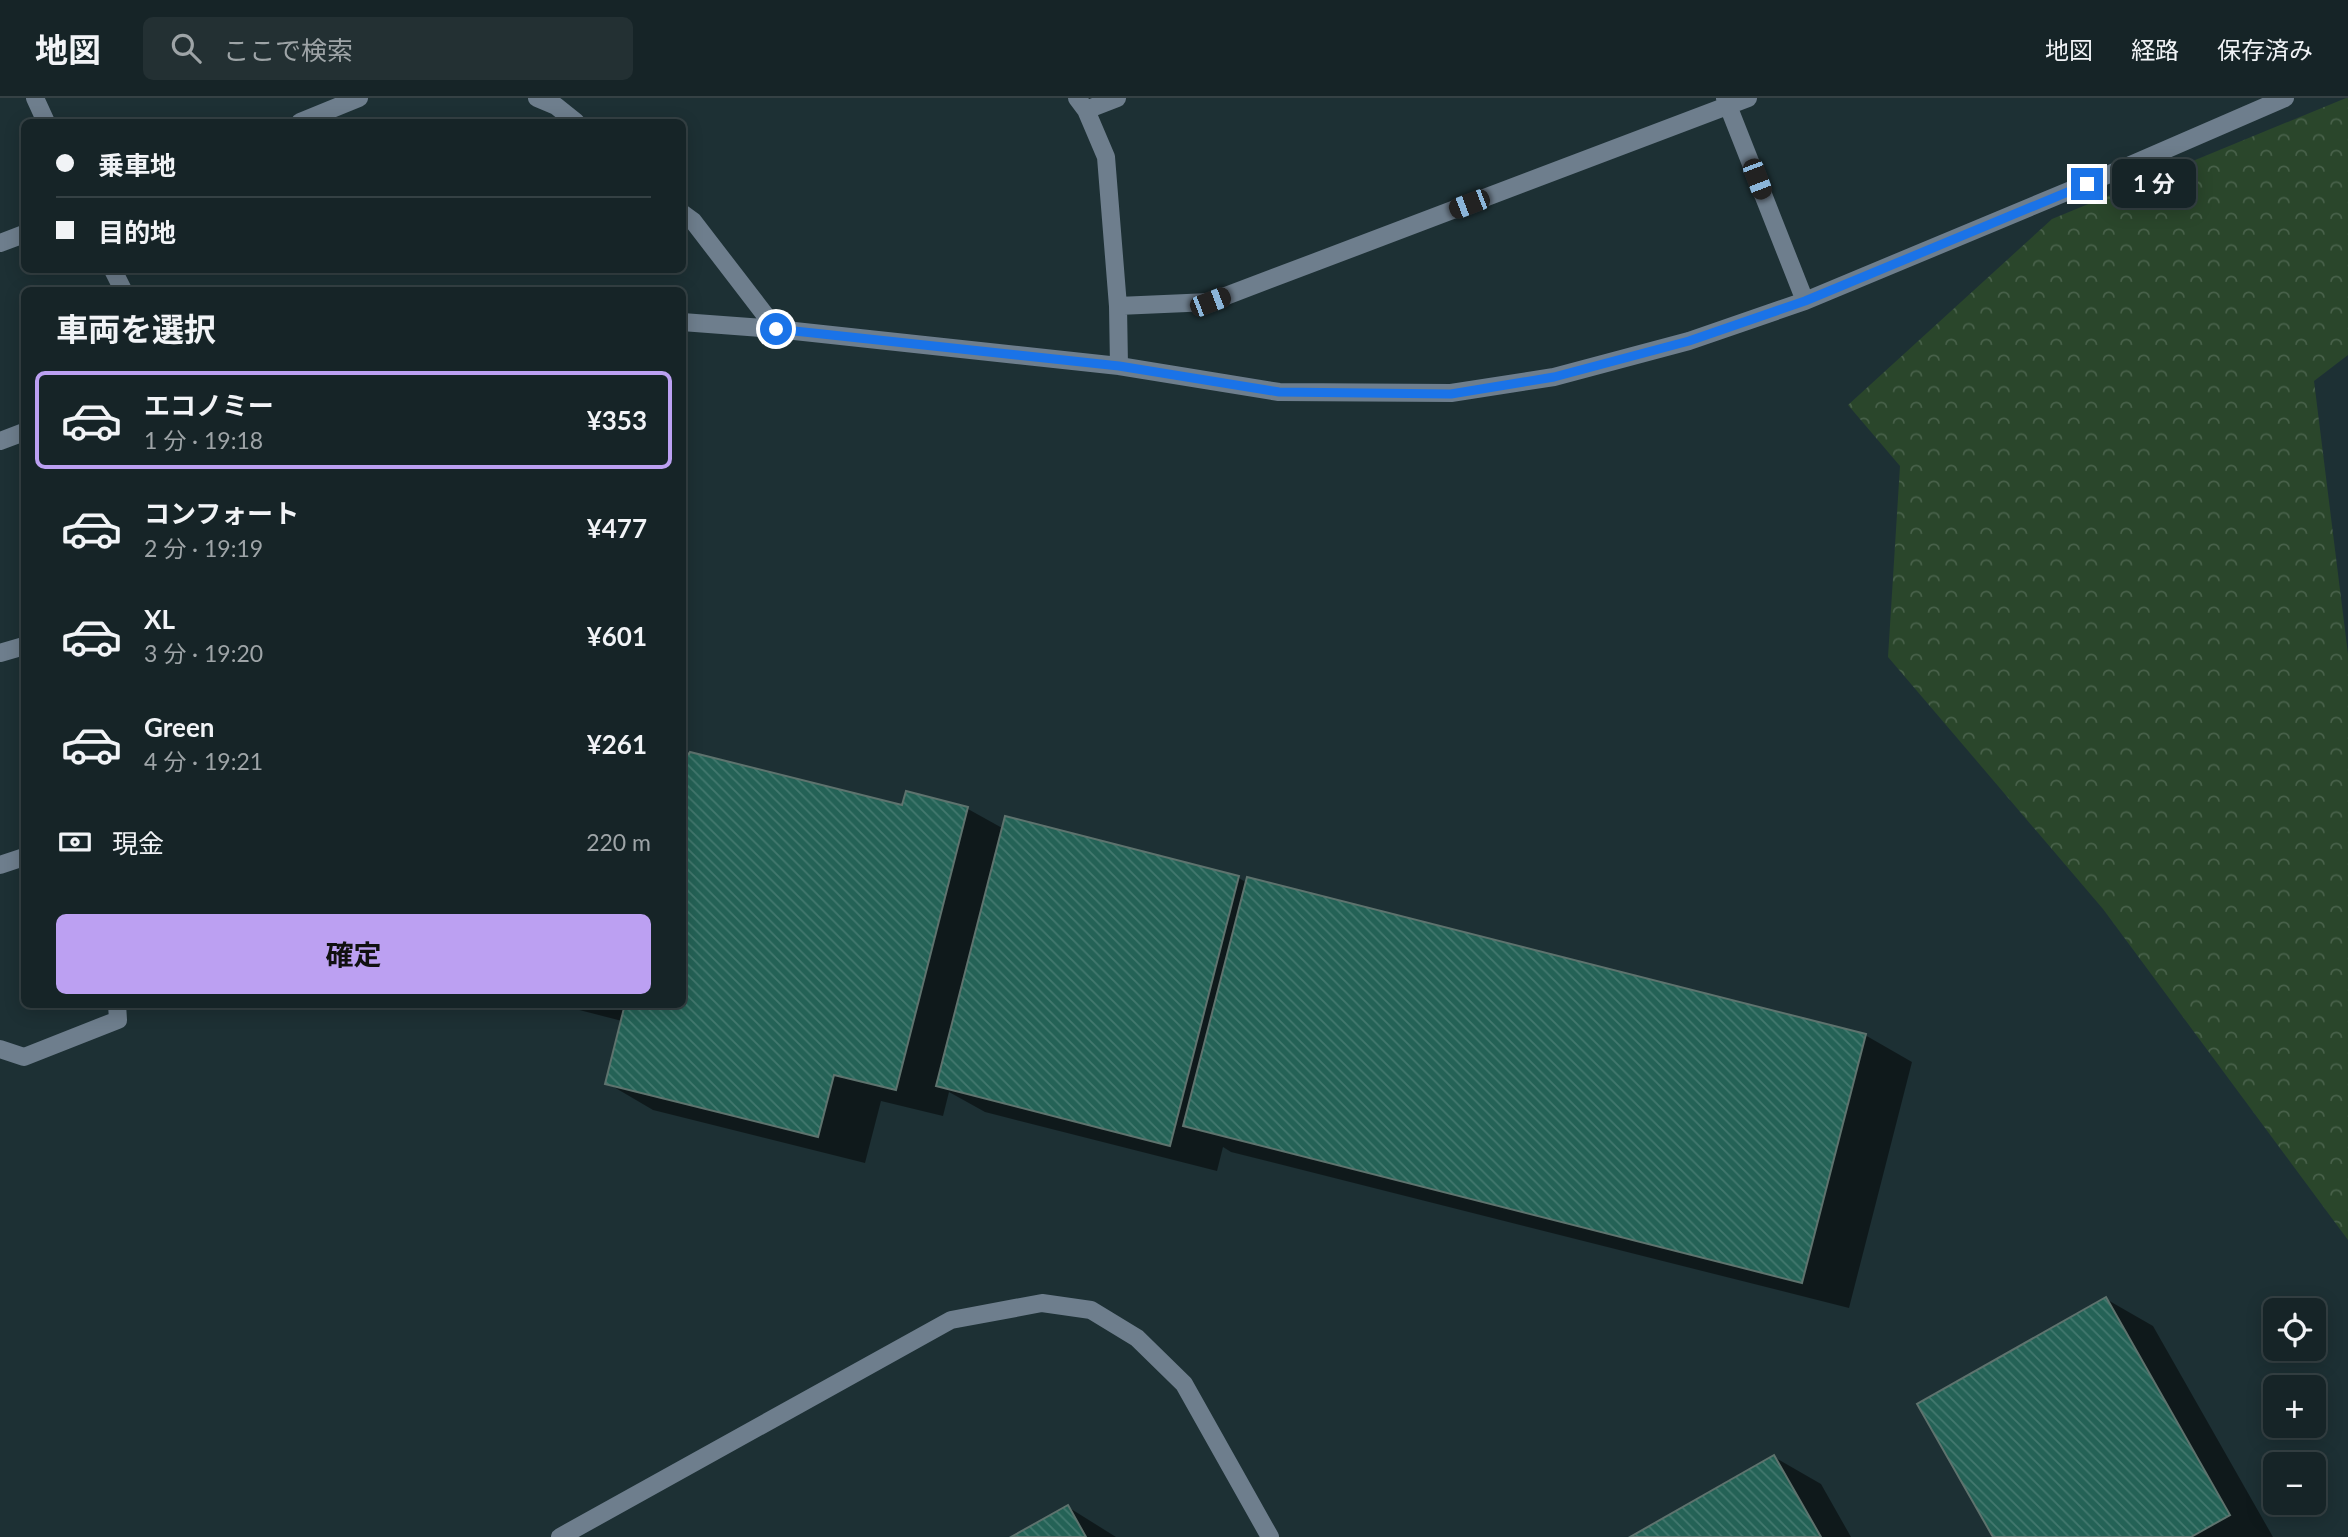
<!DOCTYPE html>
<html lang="ja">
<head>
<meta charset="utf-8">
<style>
  :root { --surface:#162427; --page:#233033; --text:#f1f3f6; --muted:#9ea4a7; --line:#354144; --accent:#bca0f2 }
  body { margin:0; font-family:Lato,"Noto Sans JP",sans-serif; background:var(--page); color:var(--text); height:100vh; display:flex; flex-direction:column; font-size:26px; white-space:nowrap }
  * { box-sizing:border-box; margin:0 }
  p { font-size:23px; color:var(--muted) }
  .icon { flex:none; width:38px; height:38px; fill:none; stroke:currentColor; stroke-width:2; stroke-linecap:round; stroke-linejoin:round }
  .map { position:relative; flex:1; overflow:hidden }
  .sheet { position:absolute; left:21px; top:189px; width:665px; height:721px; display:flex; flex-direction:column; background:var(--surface); border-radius:10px; box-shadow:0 4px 18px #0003,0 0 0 2px var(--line) }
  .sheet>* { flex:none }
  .banner { position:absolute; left:21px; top:21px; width:665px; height:154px; border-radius:10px; box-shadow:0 4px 18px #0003,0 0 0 2px var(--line); display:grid; align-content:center; height:154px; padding:0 35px; background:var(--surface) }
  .fabs { position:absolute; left:2263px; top:1200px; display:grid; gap:14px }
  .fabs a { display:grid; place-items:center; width:63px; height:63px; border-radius:10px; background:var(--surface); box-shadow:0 4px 18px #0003,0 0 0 2px var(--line); font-size:35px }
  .end { position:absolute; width:32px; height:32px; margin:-16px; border:9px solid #1a73e8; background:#fff; box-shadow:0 0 0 4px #fff }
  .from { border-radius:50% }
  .bubble { position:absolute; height:49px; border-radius:10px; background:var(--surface); box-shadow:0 4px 18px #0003,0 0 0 2px var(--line); font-size:23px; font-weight:700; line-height:49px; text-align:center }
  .car { position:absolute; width:21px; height:42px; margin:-21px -10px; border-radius:9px; box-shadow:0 0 5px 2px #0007; background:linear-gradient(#222 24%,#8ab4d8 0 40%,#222 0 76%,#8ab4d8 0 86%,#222 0) }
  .banner b { display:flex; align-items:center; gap:24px; height:66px; font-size:26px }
  .banner b+b { border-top:2px solid var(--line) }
  .banner i { width:18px; height:18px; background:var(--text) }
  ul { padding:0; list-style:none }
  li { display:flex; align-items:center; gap:21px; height:98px; margin:0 14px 10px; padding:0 21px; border:4px solid transparent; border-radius:10px }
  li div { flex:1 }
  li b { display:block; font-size:26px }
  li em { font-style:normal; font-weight:700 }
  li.current { border-color:var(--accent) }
  li>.icon { width:63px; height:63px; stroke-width:1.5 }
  h2 { padding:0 35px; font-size:32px; line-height:84px }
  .pay { display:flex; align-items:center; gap:18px; height:77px; padding:0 35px; font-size:26px }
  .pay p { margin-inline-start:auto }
  .primary-button { display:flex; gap:14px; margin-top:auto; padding:14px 35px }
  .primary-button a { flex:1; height:80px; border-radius:10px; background:var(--accent); color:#111; font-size:28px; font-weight:700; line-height:80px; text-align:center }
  header { display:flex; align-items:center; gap:42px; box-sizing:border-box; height:98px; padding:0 35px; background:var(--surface); border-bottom:2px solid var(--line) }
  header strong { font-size:33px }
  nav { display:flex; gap:38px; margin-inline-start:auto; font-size:24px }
  .search { width:490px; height:63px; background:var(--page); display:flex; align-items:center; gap:18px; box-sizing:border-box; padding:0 24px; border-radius:10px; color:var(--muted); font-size:26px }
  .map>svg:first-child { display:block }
</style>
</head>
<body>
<header>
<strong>地図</strong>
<div class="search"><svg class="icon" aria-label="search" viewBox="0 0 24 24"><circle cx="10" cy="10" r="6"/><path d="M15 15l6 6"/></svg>ここで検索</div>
<nav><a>地図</a><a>経路</a><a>保存済み</a></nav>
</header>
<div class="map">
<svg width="2348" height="1439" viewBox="0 0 2348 1439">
  <defs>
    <pattern id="forest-crowns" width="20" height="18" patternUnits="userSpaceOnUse" patternTransform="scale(1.75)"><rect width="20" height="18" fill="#2a462b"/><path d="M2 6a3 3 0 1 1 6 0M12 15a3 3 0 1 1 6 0" fill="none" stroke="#48614a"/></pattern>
    <pattern id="building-back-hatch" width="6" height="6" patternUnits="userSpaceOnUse" patternTransform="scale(1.75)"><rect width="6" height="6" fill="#246256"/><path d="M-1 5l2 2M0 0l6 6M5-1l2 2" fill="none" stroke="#43796f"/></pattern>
  </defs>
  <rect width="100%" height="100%" fill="#1d3034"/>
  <path fill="url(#forest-crowns)" d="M2346,0H2348V257L2314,283L2348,556V1142L2103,811L1888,559L1900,368L1848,307L2052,121Z"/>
  <path fill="#0007" d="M907,695L968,711L1004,731L1239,780L1247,785L1865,937L1912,964L1849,1210L1231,1054L1223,1049L1217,1073L985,1014L949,994L943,1018L881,1003L865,1065L653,1012L607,985L622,923L556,906H682L904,709Z
    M2106,1201L2153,1228L2273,1439H1995Z
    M1774,1359L1821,1386L1851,1439H1634Z
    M1068,1409L1116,1439H1015Z"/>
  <path fill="url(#building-back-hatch)" stroke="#5e736e" stroke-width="2" d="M682,654L689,656L690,654L902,707L906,693L968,709L896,992L834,977L818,1039L605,986L624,910L611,906H682Z
    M1005,718L1239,778L1170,1048L936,988Z
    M1247,779L1866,936L1802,1185L1183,1028Z
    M2106,1199L2230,1417L2191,1439H1993L1917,1306Z
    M1774,1357L1821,1439H1630Z
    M1068,1407L1086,1439H1011Z"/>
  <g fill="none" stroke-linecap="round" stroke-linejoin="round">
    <path stroke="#6e7e8d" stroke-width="18" d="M35,0L46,24
      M537,0L556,8L576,24
      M1077,0L1086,12L1106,59L1118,208L1119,268
      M1725,0L1805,203
      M1086,12L1117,0
      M300,24L359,0
      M682,115L693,123L776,231
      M0,145L24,136
      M113,172L123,192
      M1118,208L1210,204L1748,0
      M682,224L776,231L1119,268L1279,294L1451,295L1554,279L1689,243L1805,203L2112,75L2285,0
      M0,343L24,334
      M0,555L24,548
      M0,767L24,759
      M0,951L24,959L118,922L117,906
      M560,1439L951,1222L1042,1205L1091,1212L1137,1240L1184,1286L1270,1439"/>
  </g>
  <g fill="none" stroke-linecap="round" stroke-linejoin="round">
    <path stroke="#1a73e8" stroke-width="9" d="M776,231L1119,268L1279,294L1451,296L1554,279L1689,243L1805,203L2087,86"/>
  </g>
</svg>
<div class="fabs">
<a><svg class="icon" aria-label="locate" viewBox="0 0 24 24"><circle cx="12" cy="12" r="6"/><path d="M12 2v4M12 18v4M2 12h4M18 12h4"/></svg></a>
<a>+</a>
<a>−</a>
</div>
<i class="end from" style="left:776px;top:231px"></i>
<i class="end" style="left:2087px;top:86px"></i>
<div class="bubble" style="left:2112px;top:61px;width:84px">1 分</div>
<i class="car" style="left:1757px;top:81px;rotate:159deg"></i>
<i class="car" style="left:1469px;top:106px;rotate:249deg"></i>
<i class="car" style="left:1210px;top:204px;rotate:69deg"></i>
<div class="banner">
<b><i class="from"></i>乗車地</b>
<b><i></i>目的地</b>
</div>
<section class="sheet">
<h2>車両を選択</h2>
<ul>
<li class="current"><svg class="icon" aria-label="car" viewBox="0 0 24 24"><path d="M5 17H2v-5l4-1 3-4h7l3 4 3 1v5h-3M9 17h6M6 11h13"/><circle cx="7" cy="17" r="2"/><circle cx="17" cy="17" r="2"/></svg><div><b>エコノミー</b><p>1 分 · 19:18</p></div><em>¥353</em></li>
<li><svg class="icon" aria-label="car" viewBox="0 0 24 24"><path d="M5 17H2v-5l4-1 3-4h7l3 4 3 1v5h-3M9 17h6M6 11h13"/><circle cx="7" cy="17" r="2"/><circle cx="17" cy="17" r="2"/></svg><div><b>コンフォート</b><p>2 分 · 19:19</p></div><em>¥477</em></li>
<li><svg class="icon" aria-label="car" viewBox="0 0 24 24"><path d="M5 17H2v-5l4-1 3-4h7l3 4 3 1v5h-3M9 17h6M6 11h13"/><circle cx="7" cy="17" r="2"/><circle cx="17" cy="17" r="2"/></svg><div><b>XL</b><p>3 分 · 19:20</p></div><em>¥601</em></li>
<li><svg class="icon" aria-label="car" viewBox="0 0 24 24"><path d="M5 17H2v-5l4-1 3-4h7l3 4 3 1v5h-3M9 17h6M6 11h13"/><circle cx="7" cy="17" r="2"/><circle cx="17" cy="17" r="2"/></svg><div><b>Green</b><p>4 分 · 19:21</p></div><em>¥261</em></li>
</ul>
<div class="pay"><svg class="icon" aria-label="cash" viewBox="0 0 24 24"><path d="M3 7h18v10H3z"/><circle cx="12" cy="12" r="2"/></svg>現金<p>220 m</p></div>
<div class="primary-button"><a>確定</a></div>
</section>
</div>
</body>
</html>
